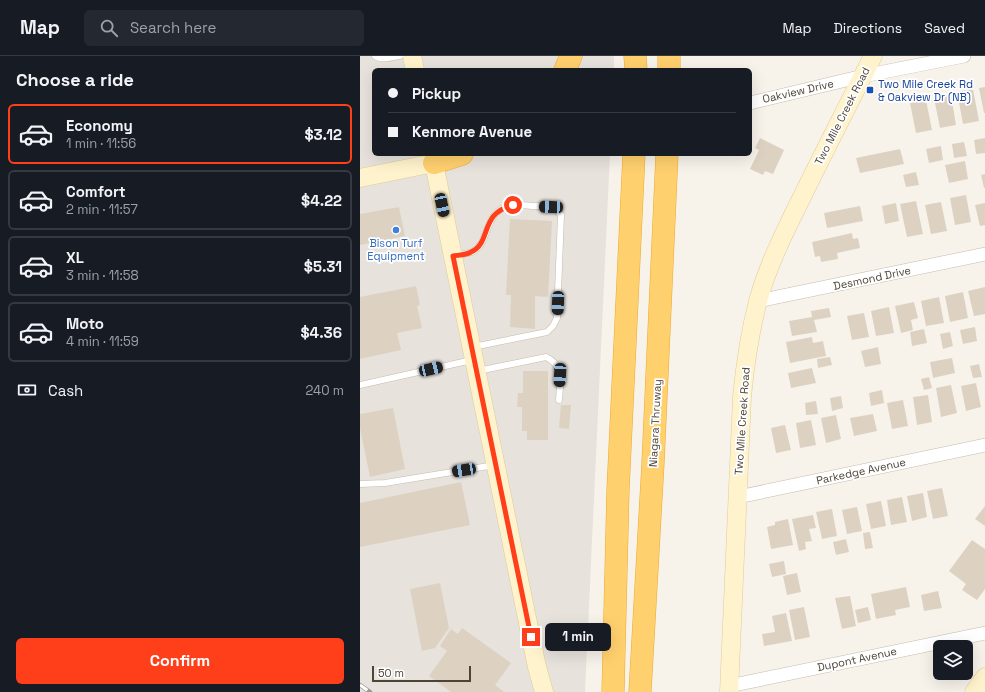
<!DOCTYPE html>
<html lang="en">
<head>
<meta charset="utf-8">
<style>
  :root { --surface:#171b24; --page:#242831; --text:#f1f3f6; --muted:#9ea1a6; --line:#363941; --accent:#ff3e1a }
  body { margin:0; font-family:"Space Grotesk",sans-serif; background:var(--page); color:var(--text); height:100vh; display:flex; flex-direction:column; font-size:15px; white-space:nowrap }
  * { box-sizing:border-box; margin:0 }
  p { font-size:13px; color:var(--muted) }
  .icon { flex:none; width:22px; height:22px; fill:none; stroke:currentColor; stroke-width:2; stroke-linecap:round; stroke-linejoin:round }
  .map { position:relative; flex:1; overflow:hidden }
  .drawer { display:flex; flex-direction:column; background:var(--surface); width:360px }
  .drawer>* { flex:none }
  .banner { position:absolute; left:12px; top:12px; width:380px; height:88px; border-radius:6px; box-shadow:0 4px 16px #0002; display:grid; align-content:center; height:88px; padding:0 16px; background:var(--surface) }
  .controls { position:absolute; left:573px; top:584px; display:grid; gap:8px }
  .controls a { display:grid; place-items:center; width:40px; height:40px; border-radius:6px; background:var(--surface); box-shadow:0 4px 16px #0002; font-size:20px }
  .scale { position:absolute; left:12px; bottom:10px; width:99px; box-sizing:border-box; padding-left:4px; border:2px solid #4c4437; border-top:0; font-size:11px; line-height:14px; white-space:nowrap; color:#4c4437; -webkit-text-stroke:3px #fff; paint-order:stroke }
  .end { position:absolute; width:18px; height:18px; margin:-9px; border:5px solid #ff3e1a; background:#fff; box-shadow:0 0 0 2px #fff }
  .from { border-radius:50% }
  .bubble { position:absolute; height:28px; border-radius:6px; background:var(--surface); box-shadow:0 4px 16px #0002; font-size:13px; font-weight:700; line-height:28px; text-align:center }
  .car { position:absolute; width:12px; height:24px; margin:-12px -6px; border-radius:5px; box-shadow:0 0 3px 1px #0007; background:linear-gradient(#222 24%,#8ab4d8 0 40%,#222 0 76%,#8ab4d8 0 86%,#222 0) }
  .banner b { display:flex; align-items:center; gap:14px; height:38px; font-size:15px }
  .banner b+b { border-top:1px solid var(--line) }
  .banner i { width:10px; height:10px; background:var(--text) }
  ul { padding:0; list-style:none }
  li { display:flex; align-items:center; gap:12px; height:60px; margin:0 8px 6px; padding:0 8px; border:2px solid var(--line); border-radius:6px }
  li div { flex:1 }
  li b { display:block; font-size:15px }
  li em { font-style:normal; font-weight:700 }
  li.on { border-color:var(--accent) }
  li>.icon { width:36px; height:36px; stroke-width:1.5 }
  h2 { padding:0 16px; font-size:18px; line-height:48px }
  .pay { display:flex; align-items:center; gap:10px; height:44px; padding:0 16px; font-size:15px }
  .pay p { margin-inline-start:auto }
  .button { display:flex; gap:8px; margin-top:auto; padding:8px 16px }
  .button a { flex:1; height:46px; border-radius:6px; background:var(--accent); color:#fff; font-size:16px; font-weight:700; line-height:46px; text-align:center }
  header { display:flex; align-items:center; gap:24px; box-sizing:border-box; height:56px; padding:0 20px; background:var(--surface); border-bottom:1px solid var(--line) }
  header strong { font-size:19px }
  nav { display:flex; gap:22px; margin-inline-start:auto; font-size:14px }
  .search { width:280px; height:36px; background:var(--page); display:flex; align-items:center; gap:10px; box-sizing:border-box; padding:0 14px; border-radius:6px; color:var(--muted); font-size:15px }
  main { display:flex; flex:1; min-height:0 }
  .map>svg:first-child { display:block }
</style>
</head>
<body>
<header>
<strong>Map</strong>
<div class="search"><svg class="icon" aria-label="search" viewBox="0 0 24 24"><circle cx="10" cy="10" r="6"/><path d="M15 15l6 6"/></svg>Search here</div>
<nav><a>Map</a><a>Directions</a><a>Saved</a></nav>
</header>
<main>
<section class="drawer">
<h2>Choose a ride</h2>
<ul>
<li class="on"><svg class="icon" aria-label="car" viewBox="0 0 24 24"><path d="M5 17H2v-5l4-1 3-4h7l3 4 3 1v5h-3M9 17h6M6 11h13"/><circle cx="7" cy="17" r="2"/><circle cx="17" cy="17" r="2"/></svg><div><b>Economy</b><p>1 min · 11:56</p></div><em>$3.12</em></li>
<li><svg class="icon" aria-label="car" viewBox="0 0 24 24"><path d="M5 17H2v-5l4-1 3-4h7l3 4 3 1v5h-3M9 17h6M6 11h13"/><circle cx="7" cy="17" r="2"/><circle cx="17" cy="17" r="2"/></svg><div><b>Comfort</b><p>2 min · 11:57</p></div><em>$4.22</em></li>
<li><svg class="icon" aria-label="car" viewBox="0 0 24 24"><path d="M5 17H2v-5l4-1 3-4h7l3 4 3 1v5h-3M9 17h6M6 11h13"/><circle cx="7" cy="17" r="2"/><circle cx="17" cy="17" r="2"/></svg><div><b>XL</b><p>3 min · 11:58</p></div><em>$5.31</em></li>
<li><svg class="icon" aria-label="car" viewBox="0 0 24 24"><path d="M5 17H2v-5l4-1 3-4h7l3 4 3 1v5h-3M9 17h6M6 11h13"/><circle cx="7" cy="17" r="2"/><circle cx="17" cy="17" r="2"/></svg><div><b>Moto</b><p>4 min · 11:59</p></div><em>$4.36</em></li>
</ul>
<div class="pay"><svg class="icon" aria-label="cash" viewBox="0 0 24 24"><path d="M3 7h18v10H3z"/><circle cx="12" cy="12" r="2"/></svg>Cash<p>240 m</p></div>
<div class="button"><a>Confirm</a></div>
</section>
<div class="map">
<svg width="625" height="636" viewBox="0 0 625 636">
  <rect width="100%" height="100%" fill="#f7f3eb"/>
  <path fill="#e7e2dc" d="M0,0H254V14H14V98H250L225,636H0Z"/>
  <path fill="#ddd2c2" d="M625,31V57H624L619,32Z
    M613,33L619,65L603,68L597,36Z
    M591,39L596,69L580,72L574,42Z
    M566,44L572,74L556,77L550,47Z
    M400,82L424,94L413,118L405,115L403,119L390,113L399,94L395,92Z
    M625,82V97L616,98L614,84Z
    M604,86L607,100L594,102L592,88Z
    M581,90L583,104L569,107L566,93Z
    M540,93L544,108L500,117L496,102Z
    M605,105L608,123L589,127L585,109Z
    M556,116L559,129L546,131L543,119Z
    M625,118V132H624L621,119Z
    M606,139L611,166L595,169L590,142Z
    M556,145L563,178L547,181L540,148Z
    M581,146L587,175L571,178L565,149Z
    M536,147L539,165L525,168L522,150Z
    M625,147V169L620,170L615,149Z
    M500,150L503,165L467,172L464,157Z
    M39,151L45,180L0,189V158Z
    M150,163L192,165L188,241L175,240V273L150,271L151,239H146Z
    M492,177L493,183L498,182L500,192L477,197L478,203L461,206L460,200L455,201L452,186Z
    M56,230L60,249L57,250L62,272L37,277L41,294L0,303V241Z
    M625,231V258L614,260L608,235Z
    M603,236L608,262L590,266L585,240Z
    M579,241L584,267L566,270L561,245Z
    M554,246L558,262L551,264L553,274L541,277L535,250Z
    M529,251L534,277L516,280L511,255Z
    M469,252L471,261L454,264L457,276L432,280L429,265L452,261L451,255Z
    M504,257L509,281L492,284L487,260Z
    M615,271L617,285L603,288L600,274Z
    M564,273L567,287L552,290L550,276Z
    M590,276L593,290L583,293L580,278Z
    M452,281L453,287L463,285L466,300L430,307L426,286Z
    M518,291L521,308L505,311L501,295Z
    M470,301L472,309L458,312L457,303Z
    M592,302L595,317L573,322L570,306Z
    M619,308L622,321L613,322L610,310Z
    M452,312L456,327L431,332L428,317Z
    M163,315H188V384H167V375H162V351H157L158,337H163Z
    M569,321L572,332L564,334L561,323Z
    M616,327L621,351L606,355L601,330Z
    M591,329L597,357L581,361L576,332Z
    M522,334L524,347L511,350L509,337Z
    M568,339L572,366L557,369L553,341Z
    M481,340L483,352L472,355L470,342Z
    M543,344L548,370L532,373L527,347Z
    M456,345L458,358L446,359L445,347Z
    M201,349H211L209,373L199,372Z
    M33,352L45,413L10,421L0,372V358Z
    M513,358L517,375L494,380L490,362Z
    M476,359L481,383L466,387L461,362Z
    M451,364L456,389L440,392L436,367Z
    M425,369L431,394L416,397L411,372Z
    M101,426L110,469L0,491V447Z
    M582,432L588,460L573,463L567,435Z
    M563,437L567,461L552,465L547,440Z
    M542,441L547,466L531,469L527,444Z
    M521,445L526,470L511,473L506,448Z
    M625,450V470L615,463Z
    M497,451L502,475L487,478L482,454Z
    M472,453L477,480L462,483L456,456Z
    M453,459L456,472L449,473L452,485L445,486L446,493L439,495L432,463Z
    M428,463L433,489L411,493L407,471L415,469V466Z
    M510,476L513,492L505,493L503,477Z
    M486,483L489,496L476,499L473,486Z
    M612,484L625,493V533L617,544L602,534L606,528L589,515Z
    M424,505L426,518L412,521L409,508Z
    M437,517L441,536L427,539L423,520Z
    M80,527L89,572L75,592L62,595L50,533Z
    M546,531L550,551L535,554L536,559L516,563L511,538Z
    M578,535L582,552L564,555L561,539Z
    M490,540L496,570L482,573L475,542Z
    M444,551L450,581L435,584L429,554Z
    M508,551L511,564L498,567L495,554Z
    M426,557L432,585L404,590L402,578L415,576L412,560Z
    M102,572L151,607L135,629L144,636H91L69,620L87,595L80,590L91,573L98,578Z"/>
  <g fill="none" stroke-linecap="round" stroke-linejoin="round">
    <g stroke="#c4bcac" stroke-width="7">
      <path id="lane" d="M15,0C22,5 32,1 40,0
        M94,200C99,199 106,198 112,196C131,187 122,155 152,149C159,148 169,150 176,150C187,150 195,150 201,159L197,262L193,270L187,276L113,291
        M118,315L186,301C205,310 200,326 199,344
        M0,329L112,304
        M0,428L25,427L135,409"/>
    </g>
    <g stroke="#c4bcac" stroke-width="14">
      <path id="street" d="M390,47L503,20L604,0
        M398,245L625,198
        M378,441L625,389
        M369,630L625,577"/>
    </g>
    <g stroke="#decc98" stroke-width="19">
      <path id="secondary" d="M52,0L55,14
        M72,98L177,611L184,636
        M0,122L74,107
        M369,636L382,341C385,309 390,276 398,245C408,209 425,175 442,141C465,94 489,47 513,0
        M614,636L625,621"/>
    </g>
    <g stroke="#eea92e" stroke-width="23">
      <path id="highway" d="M275,0L276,14
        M205,14L211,0
        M309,14V0
        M74,107L102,98
        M253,636L258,434L274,98
        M280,636L293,407L307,98"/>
    </g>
    <use href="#lane" stroke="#fff" stroke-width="6"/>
    <use href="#street" stroke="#fff" stroke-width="13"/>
    <use href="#secondary" stroke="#fff3cd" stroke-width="18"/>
    <use href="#highway" stroke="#ffd06e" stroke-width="22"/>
    <g stroke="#9a9a9a" stroke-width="4.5">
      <path id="rail" d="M0,629L10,636"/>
    </g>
    <use href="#rail" stroke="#fff" stroke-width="3" stroke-dasharray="9" stroke-linecap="butt"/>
  </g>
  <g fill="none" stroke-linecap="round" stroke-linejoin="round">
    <path stroke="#ff3e1a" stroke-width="5" d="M153,149C119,157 132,187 111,196C106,199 99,199 93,200L171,581"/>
  </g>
  <rect fill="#1a4fb4" stroke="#fff" stroke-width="1.5" x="506" y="30" width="8" height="8" rx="2"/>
  <circle fill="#3f7fe0" stroke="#fff" stroke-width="1.5" cx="36" cy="174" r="4"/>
  <g text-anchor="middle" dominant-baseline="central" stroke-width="3.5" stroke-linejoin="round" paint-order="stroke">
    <g font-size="11" fill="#164399" stroke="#fff" text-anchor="start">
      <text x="518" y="28">Two Mile Creek Rd<tspan x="518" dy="13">&amp; Oakview Dr (NB)</tspan></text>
    </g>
    <g font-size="11" fill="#4c4437" stroke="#fff">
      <text transform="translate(438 35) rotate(-13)">Oakview Drive</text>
      <text transform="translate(482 60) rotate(-63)">Two Mile Creek Road</text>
      <text transform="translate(512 222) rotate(-12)">Desmond Drive</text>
      <text transform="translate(382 365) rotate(-86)">Two Mile Creek Road</text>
      <text transform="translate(295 367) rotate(-87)">Niagara Thruway</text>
      <text transform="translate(501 415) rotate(-12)">Parkedge Avenue</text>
      <text transform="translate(497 603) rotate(-12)">Dupont Avenue</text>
    </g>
    <g font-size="11" fill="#366cbe" stroke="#fff">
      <text x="36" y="187">Bison Turf<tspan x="36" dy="13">Equipment</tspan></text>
    </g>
  </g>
</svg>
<div class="controls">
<a><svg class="icon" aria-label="layers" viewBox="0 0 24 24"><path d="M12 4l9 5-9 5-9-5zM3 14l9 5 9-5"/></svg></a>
</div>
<div class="scale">50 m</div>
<i class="end from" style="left:153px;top:149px"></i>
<i class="end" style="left:171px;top:581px"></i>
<div class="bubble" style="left:185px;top:567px;width:66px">1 min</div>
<i class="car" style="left:82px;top:149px;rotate:168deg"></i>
<i class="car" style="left:191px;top:151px;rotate:272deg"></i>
<i class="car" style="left:198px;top:247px;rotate:182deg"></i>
<i class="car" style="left:71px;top:313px;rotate:77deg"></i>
<i class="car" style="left:200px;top:319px;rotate:183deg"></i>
<i class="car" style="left:104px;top:414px;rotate:261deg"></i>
<div class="banner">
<b><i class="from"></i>Pickup</b>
<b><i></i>Kenmore Avenue</b>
</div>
</div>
</main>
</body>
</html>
